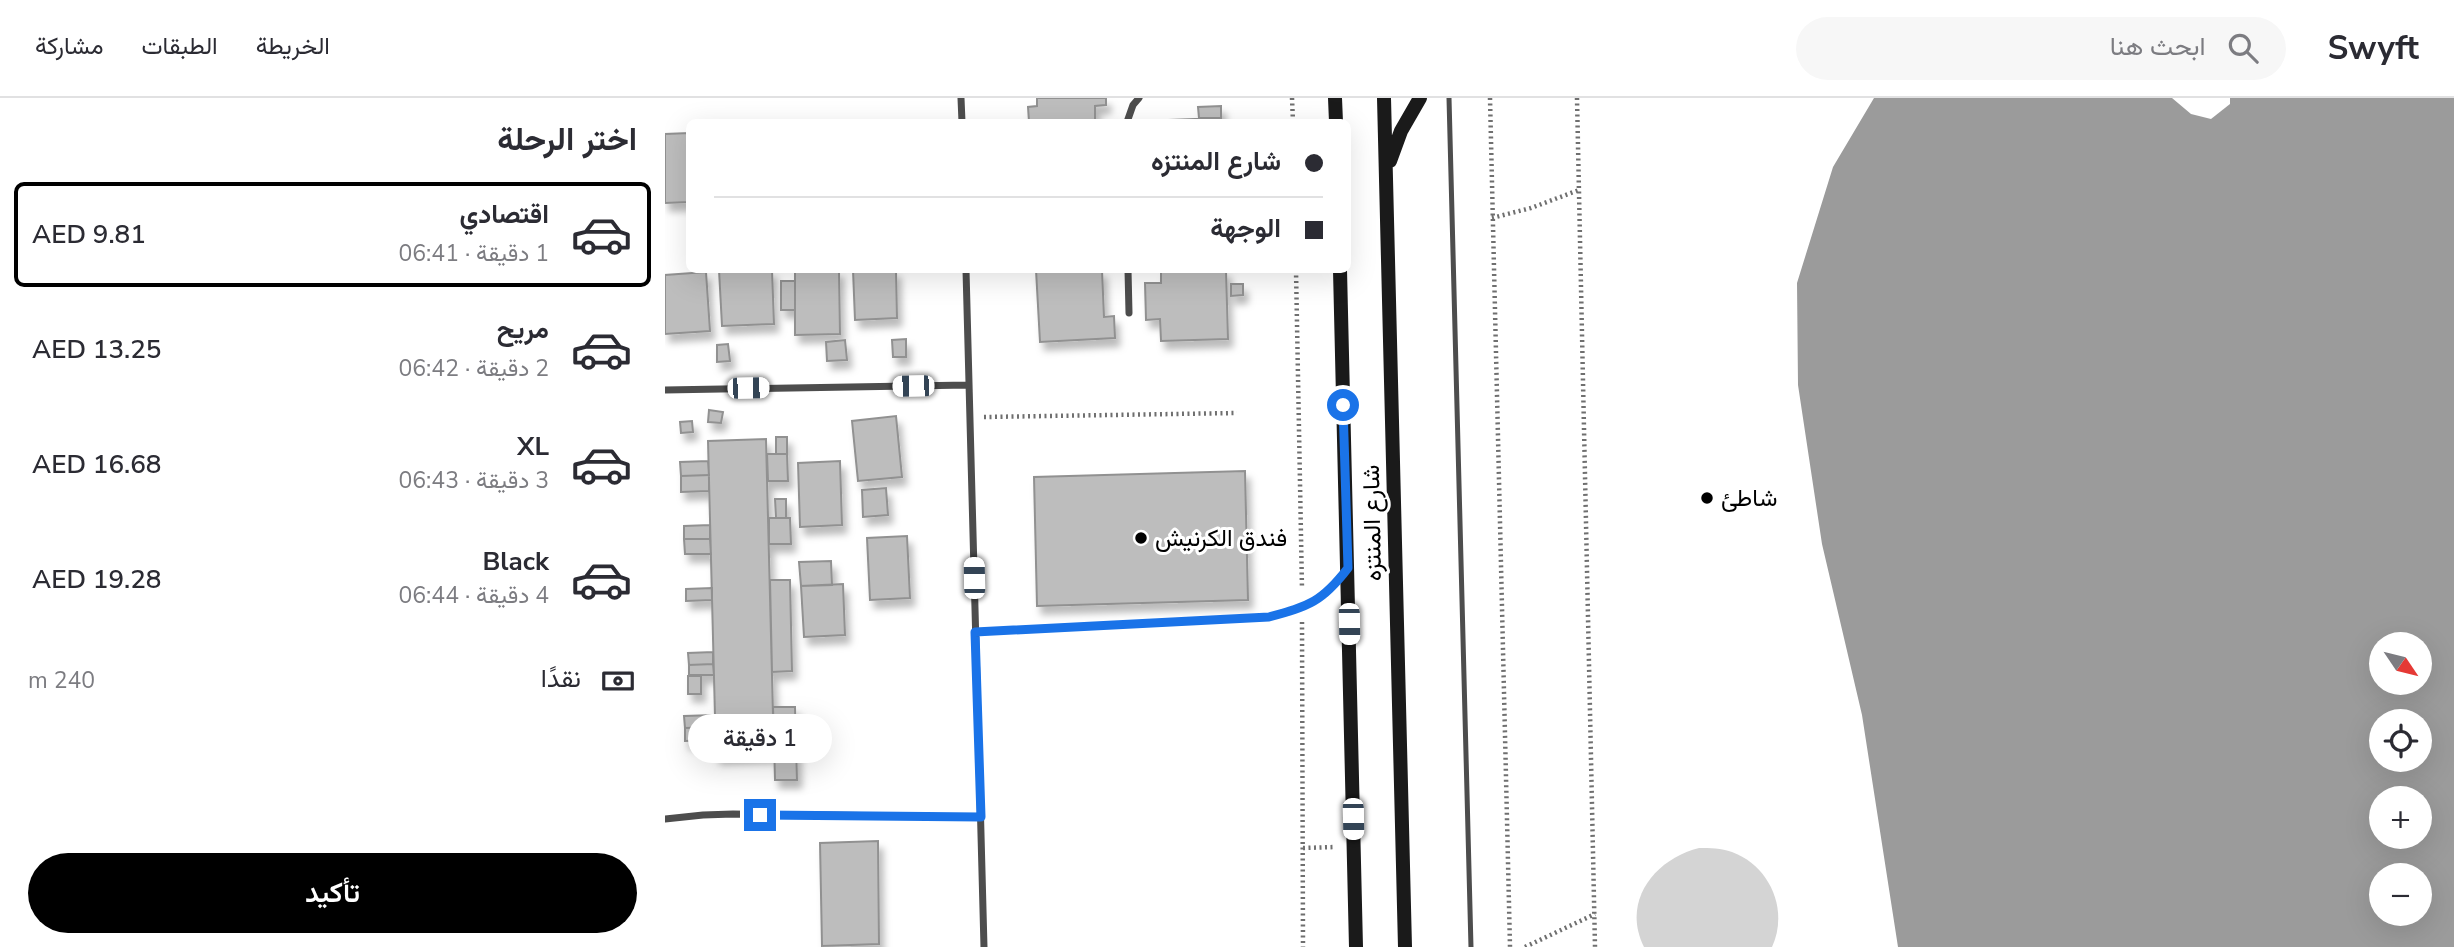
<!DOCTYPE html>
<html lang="ar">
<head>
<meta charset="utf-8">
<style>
  :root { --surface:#fff; --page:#f7f7f7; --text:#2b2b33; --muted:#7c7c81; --line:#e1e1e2; --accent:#000 }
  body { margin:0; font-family:"Nunito Sans",Vazirmatn,sans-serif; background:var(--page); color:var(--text); direction:rtl; height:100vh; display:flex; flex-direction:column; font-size:26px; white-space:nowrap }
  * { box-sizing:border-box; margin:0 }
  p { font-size:23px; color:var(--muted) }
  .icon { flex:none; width:38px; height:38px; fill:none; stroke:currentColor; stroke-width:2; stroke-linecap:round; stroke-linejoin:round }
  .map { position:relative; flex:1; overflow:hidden; direction:ltr }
  .details { display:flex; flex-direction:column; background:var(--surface); width:665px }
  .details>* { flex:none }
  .banner { position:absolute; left:21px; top:21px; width:665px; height:154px; border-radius:10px; box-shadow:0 7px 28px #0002; direction:rtl; display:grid; align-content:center; height:154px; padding:0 28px; background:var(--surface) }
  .needle { width:46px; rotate:125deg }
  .tools { position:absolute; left:1704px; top:534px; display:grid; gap:14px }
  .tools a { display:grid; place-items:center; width:63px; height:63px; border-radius:50%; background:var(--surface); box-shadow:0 7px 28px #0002; font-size:35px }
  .end { position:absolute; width:32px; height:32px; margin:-16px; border:9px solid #1a73e8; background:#fff; box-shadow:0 0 0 4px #fff }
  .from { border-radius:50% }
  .bubble { position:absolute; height:49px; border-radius:24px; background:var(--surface); box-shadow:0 7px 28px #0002; font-size:23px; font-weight:600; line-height:49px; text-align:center; direction:rtl }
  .car { position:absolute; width:21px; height:42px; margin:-21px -10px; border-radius:9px; box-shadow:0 0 5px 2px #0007; background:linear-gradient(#fff 24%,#345 0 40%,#fff 0 76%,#345 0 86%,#fff 0) }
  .banner b { display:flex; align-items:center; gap:24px; height:66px; font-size:26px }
  .banner b+b { border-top:2px solid var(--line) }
  .banner i { width:18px; height:18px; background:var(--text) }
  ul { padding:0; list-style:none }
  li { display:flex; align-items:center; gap:21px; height:105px; margin:0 14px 10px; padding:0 14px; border:4px solid transparent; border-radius:10px }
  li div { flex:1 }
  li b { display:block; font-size:26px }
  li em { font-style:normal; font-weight:600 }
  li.current { border-color:var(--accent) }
  li>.icon { width:63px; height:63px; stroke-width:1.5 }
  h2 { padding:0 28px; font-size:32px; line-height:84px }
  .pay { display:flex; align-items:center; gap:18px; height:77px; padding:0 28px; font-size:26px }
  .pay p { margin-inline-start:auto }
  .primary-button { display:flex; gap:14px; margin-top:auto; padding:14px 28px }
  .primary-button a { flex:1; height:80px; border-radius:42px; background:var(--accent); color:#fff; font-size:28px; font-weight:600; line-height:80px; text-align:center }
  header { display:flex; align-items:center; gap:42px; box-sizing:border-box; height:98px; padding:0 35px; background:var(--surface); border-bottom:2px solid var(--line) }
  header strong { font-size:33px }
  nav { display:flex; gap:38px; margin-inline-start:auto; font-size:24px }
  .search { width:490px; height:63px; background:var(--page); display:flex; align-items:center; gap:18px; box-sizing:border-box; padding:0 24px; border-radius:38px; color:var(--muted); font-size:26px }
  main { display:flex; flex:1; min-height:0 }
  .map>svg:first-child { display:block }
</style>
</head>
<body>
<header>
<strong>Swyft</strong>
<div class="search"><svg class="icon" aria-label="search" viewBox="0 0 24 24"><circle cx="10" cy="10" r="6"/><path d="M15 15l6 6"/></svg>ابحث هنا</div>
<nav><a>الخريطة</a><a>الطبقات</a><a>مشاركة</a></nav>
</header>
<main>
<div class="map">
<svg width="1789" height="849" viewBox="0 0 1789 849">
  <defs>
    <filter id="shadow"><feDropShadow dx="4.5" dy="8" stdDeviation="3.5" flood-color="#0004"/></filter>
  </defs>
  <rect width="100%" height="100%" fill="#fff"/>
  <path fill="#d4d4d4" d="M1034,750C1045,750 1056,750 1067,754C1105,768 1124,812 1107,849H979C956,803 990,761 1034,750Z"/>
  <path fill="#9b9b9b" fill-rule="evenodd" d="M1209,0H1789V849H1233L1197,617L1157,446L1133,287L1132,185L1168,69ZM1717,546H1755V584H1717ZM1717,623H1755V662H1717ZM1717,700H1755V738H1717ZM1717,777H1755V816H1717Z"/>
  <path fill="#fff" d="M1507,0H1565V6L1546,21L1526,16Z"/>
  <path fill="#bdbdbd" stroke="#919191" stroke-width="2" filter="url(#shadow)" d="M372,0H441V7L430,8V24H364L363,9L372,8Z
    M556,8V20H534L533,9Z
    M556,20V24H477V23Z
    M24,35V104L0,105V36Z
    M54,172H107L109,226L57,228Z
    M130,172H174L175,236L130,237Z
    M188,172H231L232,220L190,222Z
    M371,172H437L439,219L449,218L450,240L375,244Z
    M496,172H561L563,241L496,243L495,221L481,222L480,185H496Z
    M41,174L45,233L0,236V177Z
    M116,183H130V212H116Z
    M566,186H578V197L566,198Z
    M241,241V259H228L227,242Z
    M180,242L182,262L162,263L161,244Z
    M63,246L65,263L52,264V247Z
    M44,312L58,314L56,325L43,324Z
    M231,318L237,379L193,383L187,323Z
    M27,323L28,334L16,335L15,324Z
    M111,339H122V356H111Z
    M101,341L109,656L51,658L43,343Z
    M102,356H122L123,383H103Z
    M43,363L44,377L16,378L15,364Z
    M175,363L177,427L135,429L133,365Z
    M580,373L583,502L372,508L369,379Z
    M44,377V393L16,394V378Z
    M221,390L223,417L198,419L197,392Z
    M110,401H121V420H111Z
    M104,420H125L126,446H104Z
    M45,427V441H19V428Z
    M242,438L245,500L205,502L202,440Z
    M19,441H45L46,456H20Z
    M166,463L167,487L136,488L134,464Z
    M105,482H125L127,573L107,574Z
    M178,486L180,537L139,539L136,488Z
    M47,490V502L21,503V491Z
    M48,554V566L24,567L23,555Z
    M48,566L49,577H24V567Z
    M23,578H36V596H23Z
    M108,609H130L132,682H110Z
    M50,617V629L20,630L19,618Z
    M50,629V642L20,643V630Z
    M213,743L214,846L157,848L155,745Z"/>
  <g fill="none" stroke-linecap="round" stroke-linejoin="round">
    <path stroke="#6f6f6f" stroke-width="4.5" stroke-dasharray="2 3.5" stroke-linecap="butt" d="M627,0L628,24
      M825,0L845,849
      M912,0L930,849
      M827,120L866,110L914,92
      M631,172L637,491
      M319,319L572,315
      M637,524L638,849
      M638,750L670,749
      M860,849L930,816"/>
    <path stroke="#4d4d4d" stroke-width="5" d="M784,0L806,849"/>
    <path stroke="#4d4d4d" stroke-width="7" d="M296,0L297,24
      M462,24L468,7L474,0
      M301,172L319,849
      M463,172L464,215
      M0,292L303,287
      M310,534L604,519C640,509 657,504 680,473
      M0,721L38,717L68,716L315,719"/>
    <path stroke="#1a1a1a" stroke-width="14" d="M670,0L671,24
      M719,0L740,849
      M725,63L736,33L755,0
      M675,172L691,849"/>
  </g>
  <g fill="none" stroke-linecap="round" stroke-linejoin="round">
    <path stroke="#1a73e8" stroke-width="9" d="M95,717L316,719L310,534L604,519C644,508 657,504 683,470L678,307"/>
  </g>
  <g fill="#000" stroke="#fff" stroke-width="2.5">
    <circle cx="1042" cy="400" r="7"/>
    <circle cx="476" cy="440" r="7"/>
  </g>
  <g text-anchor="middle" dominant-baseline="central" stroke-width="6" stroke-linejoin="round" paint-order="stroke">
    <g font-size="24" fill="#000" stroke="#fff" text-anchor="start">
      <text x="1056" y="400">شاطئ</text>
      <text x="490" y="440">فندق الكرنيش</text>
    </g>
    <g font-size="24" fill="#000" stroke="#fff">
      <text transform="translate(707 425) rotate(-91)">شارع المنتزه</text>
    </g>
  </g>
</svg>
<div class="tools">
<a><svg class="needle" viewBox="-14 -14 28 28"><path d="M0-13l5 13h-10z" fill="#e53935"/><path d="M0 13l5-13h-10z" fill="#7c7c81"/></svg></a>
<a><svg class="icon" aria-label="locate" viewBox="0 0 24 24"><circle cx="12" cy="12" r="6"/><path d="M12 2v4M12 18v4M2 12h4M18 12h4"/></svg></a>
<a>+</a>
<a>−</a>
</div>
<i class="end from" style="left:678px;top:307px"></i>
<i class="end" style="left:95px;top:717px"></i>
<div class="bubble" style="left:23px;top:616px;width:144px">1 دقيقة</div>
<i class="car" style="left:248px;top:288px;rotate:269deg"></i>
<i class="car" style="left:83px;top:290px;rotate:89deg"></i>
<i class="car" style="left:309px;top:480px;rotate:359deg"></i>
<i class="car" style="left:684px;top:526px;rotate:179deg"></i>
<i class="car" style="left:688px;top:721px;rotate:179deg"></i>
<div class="banner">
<b><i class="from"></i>شارع المنتزه</b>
<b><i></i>الوجهة</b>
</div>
</div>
<section class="details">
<h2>اختر الرحلة</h2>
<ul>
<li class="current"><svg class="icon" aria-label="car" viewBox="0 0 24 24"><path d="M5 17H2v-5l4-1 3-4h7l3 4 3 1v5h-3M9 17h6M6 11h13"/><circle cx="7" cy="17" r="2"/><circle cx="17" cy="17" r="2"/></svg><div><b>اقتصادي</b><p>1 دقيقة · 06:41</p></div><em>AED 9.81</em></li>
<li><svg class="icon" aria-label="car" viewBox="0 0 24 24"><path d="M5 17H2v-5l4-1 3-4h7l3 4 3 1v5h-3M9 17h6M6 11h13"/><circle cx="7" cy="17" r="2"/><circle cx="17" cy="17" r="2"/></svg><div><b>مريح</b><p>2 دقيقة · 06:42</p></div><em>AED 13.25</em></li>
<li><svg class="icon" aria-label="car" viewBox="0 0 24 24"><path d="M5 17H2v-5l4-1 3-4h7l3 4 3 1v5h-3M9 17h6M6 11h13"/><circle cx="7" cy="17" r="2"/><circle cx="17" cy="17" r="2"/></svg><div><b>XL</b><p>3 دقيقة · 06:43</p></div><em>AED 16.68</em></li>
<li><svg class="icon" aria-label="car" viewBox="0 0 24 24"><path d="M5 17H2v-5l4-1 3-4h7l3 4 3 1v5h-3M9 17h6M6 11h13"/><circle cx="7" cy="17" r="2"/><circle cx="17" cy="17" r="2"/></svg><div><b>Black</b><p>4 دقيقة · 06:44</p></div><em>AED 19.28</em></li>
</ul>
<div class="pay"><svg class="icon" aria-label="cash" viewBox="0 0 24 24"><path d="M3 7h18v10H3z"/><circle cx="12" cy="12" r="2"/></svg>نقدًا<p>240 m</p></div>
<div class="primary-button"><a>تأكيد</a></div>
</section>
</main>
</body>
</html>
